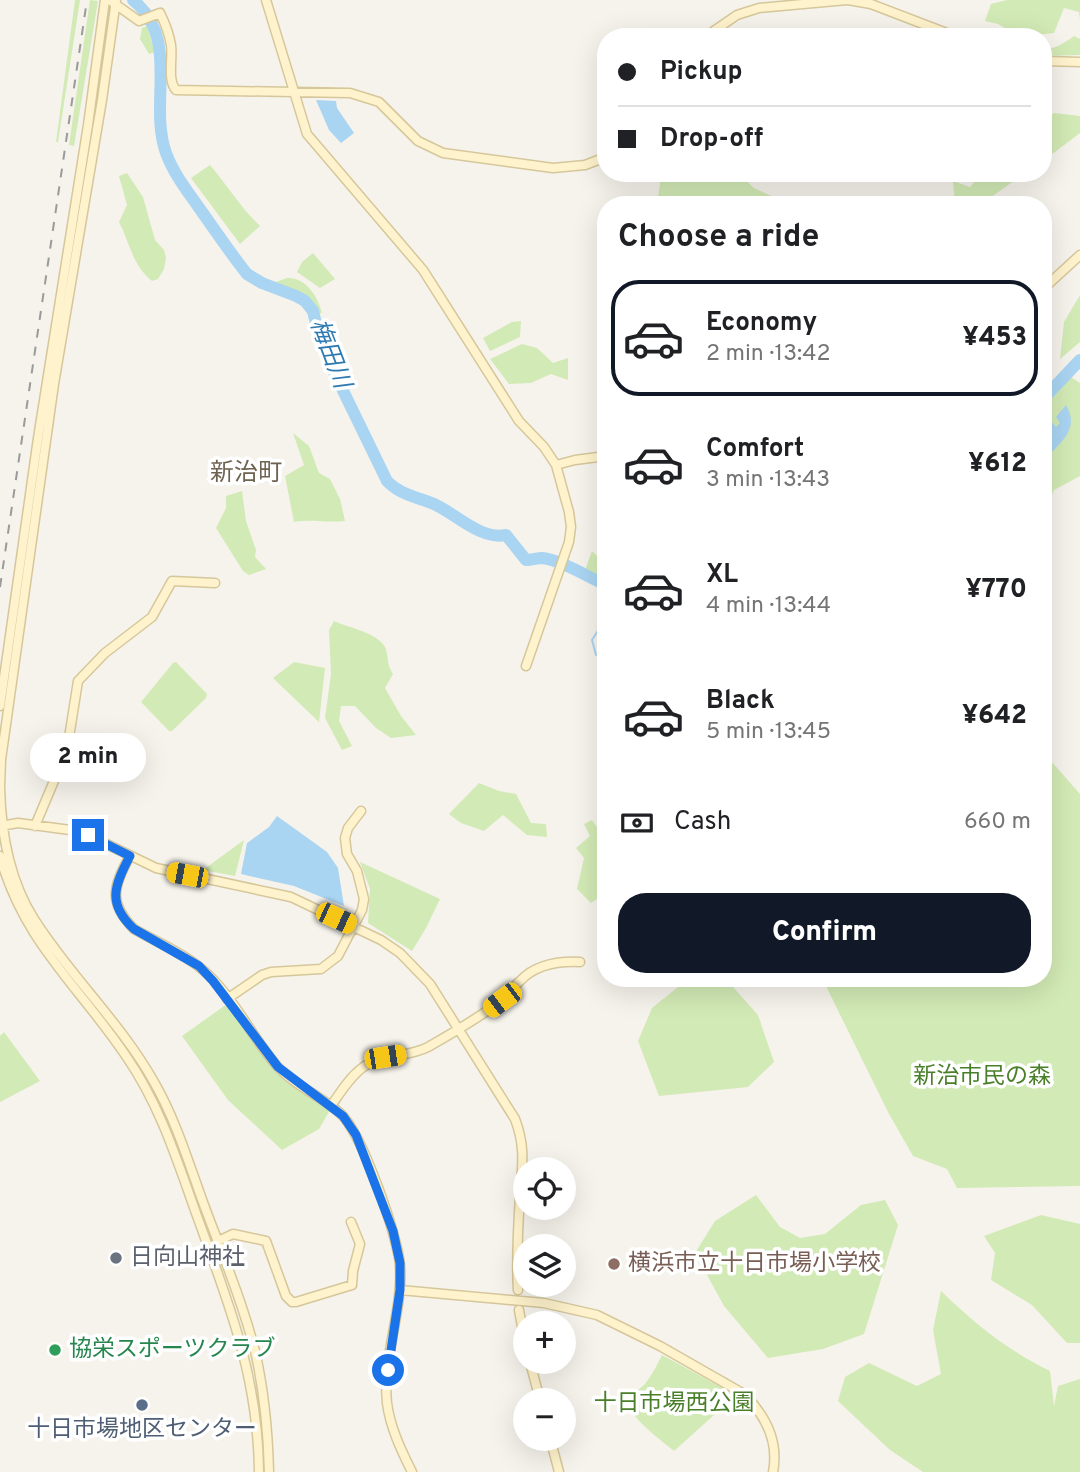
<!DOCTYPE html>
<html lang="en">
<head>
<meta charset="utf-8">
<style>
  :root { --surface:#fff; --page:#f6f6f6; --text:#202124; --muted:#757577; --line:#e0e0e0; --accent:#111827 }
  body { margin:0; font-family:Overpass,"Noto Sans JP",sans-serif; background:var(--page); color:var(--text); height:100vh; display:flex; flex-direction:column; font-size:26px; white-space:nowrap }
  * { box-sizing:border-box; margin:0 }
  p { font-size:23px; color:var(--muted) }
  .icon { flex:none; width:38px; height:38px; fill:none; stroke:currentColor; stroke-width:2; stroke-linecap:round; stroke-linejoin:round }
  .map { position:relative; flex:1; overflow:hidden }
  .side { position:absolute; left:597px; top:196px; width:455px; height:791px; display:flex; flex-direction:column; background:var(--surface); border-radius:28px; box-shadow:0 7px 28px #0002 }
  .side>* { flex:none }
  .guide { position:absolute; left:597px; top:28px; width:455px; height:154px; border-radius:28px; box-shadow:0 7px 28px #0002; display:grid; align-content:center; height:154px; padding:0 21px; background:var(--surface) }
  .buttons { position:absolute; left:513px; top:1157px; display:grid; gap:14px }
  .buttons a { display:grid; place-items:center; width:63px; height:63px; border-radius:50%; background:var(--surface); box-shadow:0 7px 28px #0002; font-size:35px }
  .end { position:absolute; width:32px; height:32px; margin:-16px; border:9px solid #1a73e8; background:#fff; box-shadow:0 0 0 4px #fff }
  .from { border-radius:50% }
  .bubble { position:absolute; height:49px; border-radius:24px; background:var(--surface); box-shadow:0 7px 28px #0002; font-size:23px; font-weight:800; line-height:49px; text-align:center }
  .car { position:absolute; width:21px; height:42px; margin:-21px -10px; border-radius:9px; box-shadow:0 0 5px 2px #0007; background:linear-gradient(#f5c518 24%,#345 0 40%,#f5c518 0 76%,#345 0 86%,#f5c518 0) }
  .guide b { display:flex; align-items:center; gap:24px; height:66px; font-size:26px }
  .guide b+b { border-top:2px solid var(--line) }
  .guide i { width:18px; height:18px; background:var(--text) }
  ul { padding:0; list-style:none }
  li { display:flex; align-items:center; gap:21px; height:116px; margin:0 14px 10px; padding:0 7px; border:4px solid transparent; border-radius:28px }
  li div { flex:1 }
  li b { display:block; font-size:26px }
  li em { font-style:normal; font-weight:800 }
  li.active { border-color:var(--accent) }
  li>.icon { width:63px; height:63px; stroke-width:1.5 }
  h2 { padding:0 21px; font-size:32px; line-height:84px }
  .pay { display:flex; align-items:center; gap:18px; height:77px; padding:0 21px; font-size:26px }
  .pay p { margin-inline-start:auto }
  .action { display:flex; gap:14px; margin-top:auto; padding:14px 21px }
  .action a { flex:1; height:80px; border-radius:28px; background:var(--accent); color:#fff; font-size:28px; font-weight:800; line-height:80px; text-align:center }
  .map>svg:first-child { display:block }
</style>
</head>
<body>
<div class="map">
<svg width="1080" height="1472" viewBox="0 0 1080 1472">
  <rect width="100%" height="100%" fill="#f6f3ec"/>
  <path fill="#d2eab5" d="M75,0H80L58,142H56Z
    M90,0L98,1L74,146L69,145Z
    M1007,0H1080V19L1079,12L1064,8L1054,33L1020,37L998,24L985,21L991,4Z
    M147,26L155,52L149,54L140,39L142,28Z
    M1074,36L1080,39V55L1043,56V49C1054,50 1066,42 1074,36Z
    M1054,113L1080,116V133L1043,161V120Z
    M210,165C227,185 241,208 260,226L240,244L191,178Z
    M127,173L143,197L155,240L164,250L166,258L164,269L158,279L152,281C132,265 130,243 119,222L127,205L119,176Z
    M665,173H738L754,188L776,198L777,205H732L725,199L709,205H657L661,176Z
    M974,173H1025L980,205H955L953,181L970,187L975,181Z
    M313,253L335,279L320,288L297,272L302,262Z
    M287,278C306,277 318,297 322,313L316,314C308,296 290,287 273,283Z
    M1080,295V342L1060,359L1064,322Z
    M521,321L520,337L490,351L483,338L512,322Z
    M522,344L537,348L553,363L568,358V380L551,374L531,383L509,384L490,359Z
    M1071,377L1080,383V476L1054,490L1043,515V408Z
    M293,433L309,446L319,473L330,479L340,499L345,521C327,523 312,519 294,522L285,476L304,465Z
    M242,491L246,521L256,550L255,557L266,569L249,575L243,571L216,528L226,508V496Z
    M592,551L597,556L605,559V580L585,570Z
    M334,621C349,628 376,632 385,647C389,656 386,664 393,674L385,688L401,716L416,735L391,738L376,728L355,706H341L339,721L352,746L342,750L325,718L331,674L329,630Z
    M176,662L207,694L206,698L172,731H169L141,702L173,663Z
    M294,662L325,668L319,722L273,678Z
    M1051,761L1080,794V1186L957,1188L947,1169L913,1156L888,1112L822,978H1043V763Z
    M479,783L499,791L516,794L531,823L546,824L547,837L527,835L503,815L484,831L461,823L449,814Z
    M592,820L605,839L606,893L591,903L577,889L584,858L576,848L590,836L584,824Z
    M244,840L235,876L203,870Z
    M360,862L440,899L426,928L412,951L368,923L370,889Z
    M694,978H725L758,1015L774,1062L748,1087L659,1096L638,1041L652,1008L678,987Z
    M227,1004L271,1063L330,1110L319,1129L282,1150L228,1100L182,1036Z
    M4,1032L40,1081L0,1102V1036Z
    M756,1195L780,1227L800,1238L825,1234L861,1205L885,1200L898,1225L864,1334L823,1349L768,1358L724,1306L695,1253L715,1221Z
    M1041,1215L1080,1224V1343H1067L1032,1305L991,1280L995,1253L984,1236Z
    M941,1291C976,1325 1006,1349 1050,1371L1054,1406L1058,1386L1080,1379V1472H923L890,1450L838,1401L845,1377L869,1363L917,1386L941,1374L933,1330Z
    M662,1355L730,1392L734,1397L674,1451C664,1442 623,1414 630,1399C632,1394 641,1388 645,1384C652,1375 657,1365 662,1355Z"/>
  <path fill="#a9d4f2" d="M316,100L336,101L337,108L354,133L341,143L329,130Z
    M1066,405C1078,426 1066,438 1051,453L1043,447V429L1051,421L1056,427L1060,423L1056,417Z
    M277,816L327,852L338,868L344,906L294,886L241,874L247,843L269,827Z"/>
  <g fill="none" stroke-linecap="round" stroke-linejoin="round">
    <path stroke="#a9d4f2" stroke-width="2" d="M596,655L592,640L606,618
      M598,670L606,693"/>
    <path stroke="#a9d4f2" stroke-width="12" d="M133,0C181,39 148,102 166,153C174,175 189,193 202,212C217,233 231,254 247,274L262,283L296,296L305,301L313,311L321,344L333,370L387,481C401,496 419,497 436,505C457,515 481,540 506,535L526,560C532,560 537,558 542,558C561,560 588,577 606,585
      M1043,399L1080,360"/>
    <g stroke="#d6c79b" stroke-width="11">
      <path id="secondary" d="M266,0L307,134L423,270L519,421L544,447L556,465L569,512L571,527L569,542L526,666
        M848,0L871,4L957,37
        M111,1L139,21L160,13C165,23 169,33 171,45C173,59 167,80 176,90L350,93L379,102L418,141L443,153L553,168L585,165L606,157
        M705,37L737,15L759,8L847,0
        M1043,61L1080,62
        M1043,289L1080,255
        M556,465L575,460L606,456
        M0,706L38,438L88,125L105,0
        M0,786L1,760L54,384L102,100L116,0
        M0,787C1,832 10,881 34,919C70,976 121,1023 154,1082C176,1120 189,1164 204,1205C222,1253 242,1301 255,1351C264,1390 268,1432 269,1472
        M0,826L18,823L70,830L88,835L156,868L291,897L381,940L400,953L430,984L515,1119C526,1148 522,1166 520,1196C518,1227 516,1259 518,1290
        M35,826L67,750L78,681L105,653L152,617L172,581L215,583
        M0,856C23,941 79,986 126,1056C160,1105 177,1160 197,1216C229,1304 258,1376 259,1472
        M130,856C113,886 108,903 134,929C155,941 179,951 198,966C232,992 250,1035 277,1066C295,1086 321,1096 341,1114C362,1134 398,1236 400,1266C403,1312 382,1357 387,1403C390,1427 401,1450 412,1472
        M227,999L262,975L271,972L321,969L338,956L362,910L364,899L357,871L347,854L345,838L348,828L361,811
        M331,1106C340,1093 349,1078 362,1068C382,1053 407,1058 428,1047C451,1034 476,1019 497,1004C506,997 512,988 520,981C536,964 558,961 580,962
        M218,1241L233,1234L266,1241L286,1296L292,1302H296L352,1285L353,1271L360,1244L351,1222
        M400,1290L544,1303L597,1315L660,1346L744,1394C765,1415 779,1441 773,1472
        M519,1310L525,1343
        M530,1362L540,1400
        M550,1438L559,1472"/>
    </g>
    <use href="#secondary" stroke="#fff3cd" stroke-width="8"/>
    <path stroke="#9a9a9a" stroke-width="2" stroke-dasharray="9 9" stroke-linecap="butt" d="M0,587L87,0"/>
  </g>
  <g fill="none" stroke-linecap="round" stroke-linejoin="round">
    <path stroke="#1a73e8" stroke-width="9" d="M88,835L130,856C114,886 107,904 134,929L199,966L213,981L278,1067L343,1116L356,1135L393,1231L400,1263V1290L388,1370"/>
  </g>
  <circle fill="#6b7280" stroke="#fff" stroke-width="2.5" cx="116" cy="1258" r="7"/>
  <circle fill="#8d6e63" stroke="#fff" stroke-width="2.5" cx="614" cy="1264" r="7"/>
  <circle fill="#2e9e5b" stroke="#fff" stroke-width="2.5" cx="55" cy="1350" r="7"/>
  <circle fill="#5c6f8a" stroke="#fff" stroke-width="2.5" cx="142" cy="1405" r="7"/>
  <g text-anchor="middle" dominant-baseline="central" stroke-width="7" stroke-linejoin="round" paint-order="stroke">
    <g font-size="23" fill="#4a7f2a" stroke="#fff">
      <text x="982" y="1077">新治市民の森</text>
      <text x="674" y="1404">十日市場西公園</text>
    </g>
    <g font-size="23" fill="#5b616d" stroke="#fff" text-anchor="start">
      <text x="130" y="1258">日向山神社</text>
    </g>
    <g font-size="23" fill="#785e54" stroke="#fff" text-anchor="start">
      <text x="628" y="1264">横浜市立十日市場小学校</text>
    </g>
    <g font-size="23" fill="#27864d" stroke="#fff" text-anchor="start">
      <text x="69" y="1350">協栄スポーツクラブ</text>
    </g>
    <g font-size="23" fill="#4e5e75" stroke="#fff">
      <text x="142" y="1430">十日市場地区センター</text>
    </g>
    <g font-size="24" font-style="italic" fill="#2e7ab2" stroke="#fff">
      <text transform="translate(329 354) rotate(69)">梅田川</text>
    </g>
    <g font-size="24" fill="#6e6250" stroke="#fff">
      <text x="246" y="474">新治町</text>
    </g>
  </g>
</svg>
<div class="buttons">
<a><svg class="icon" aria-label="locate" viewBox="0 0 24 24"><circle cx="12" cy="12" r="6"/><path d="M12 2v4M12 18v4M2 12h4M18 12h4"/></svg></a>
<a><svg class="icon" aria-label="layers" viewBox="0 0 24 24"><path d="M12 4l9 5-9 5-9-5zM3 14l9 5 9-5"/></svg></a>
<a>+</a>
<a>−</a>
</div>
<i class="end from" style="left:388px;top:1370px"></i>
<i class="end" style="left:88px;top:835px"></i>
<div class="bubble" style="left:30px;top:733px;width:116px">2 min</div>
<i class="car" style="left:187px;top:875px;rotate:281deg"></i>
<i class="car" style="left:336px;top:918px;rotate:115deg"></i>
<i class="car" style="left:502px;top:1000px;rotate:233deg"></i>
<i class="car" style="left:385px;top:1057px;rotate:81deg"></i>
<div class="guide">
<b><i class="from"></i>Pickup</b>
<b><i></i>Drop-off</b>
</div>
<section class="side">
<h2>Choose a ride</h2>
<ul>
<li class="active"><svg class="icon" aria-label="car" viewBox="0 0 24 24"><path d="M5 17H2v-5l4-1 3-4h7l3 4 3 1v5h-3M9 17h6M6 11h13"/><circle cx="7" cy="17" r="2"/><circle cx="17" cy="17" r="2"/></svg><div><b>Economy</b><p>2 min · 13:42</p></div><em>¥453</em></li>
<li><svg class="icon" aria-label="car" viewBox="0 0 24 24"><path d="M5 17H2v-5l4-1 3-4h7l3 4 3 1v5h-3M9 17h6M6 11h13"/><circle cx="7" cy="17" r="2"/><circle cx="17" cy="17" r="2"/></svg><div><b>Comfort</b><p>3 min · 13:43</p></div><em>¥612</em></li>
<li><svg class="icon" aria-label="car" viewBox="0 0 24 24"><path d="M5 17H2v-5l4-1 3-4h7l3 4 3 1v5h-3M9 17h6M6 11h13"/><circle cx="7" cy="17" r="2"/><circle cx="17" cy="17" r="2"/></svg><div><b>XL</b><p>4 min · 13:44</p></div><em>¥770</em></li>
<li><svg class="icon" aria-label="car" viewBox="0 0 24 24"><path d="M5 17H2v-5l4-1 3-4h7l3 4 3 1v5h-3M9 17h6M6 11h13"/><circle cx="7" cy="17" r="2"/><circle cx="17" cy="17" r="2"/></svg><div><b>Black</b><p>5 min · 13:45</p></div><em>¥642</em></li>
</ul>
<div class="pay"><svg class="icon" aria-label="cash" viewBox="0 0 24 24"><path d="M3 7h18v10H3z"/><circle cx="12" cy="12" r="2"/></svg>Cash<p>660 m</p></div>
<div class="action"><a>Confirm</a></div>
</section>
</div>
</body>
</html>
